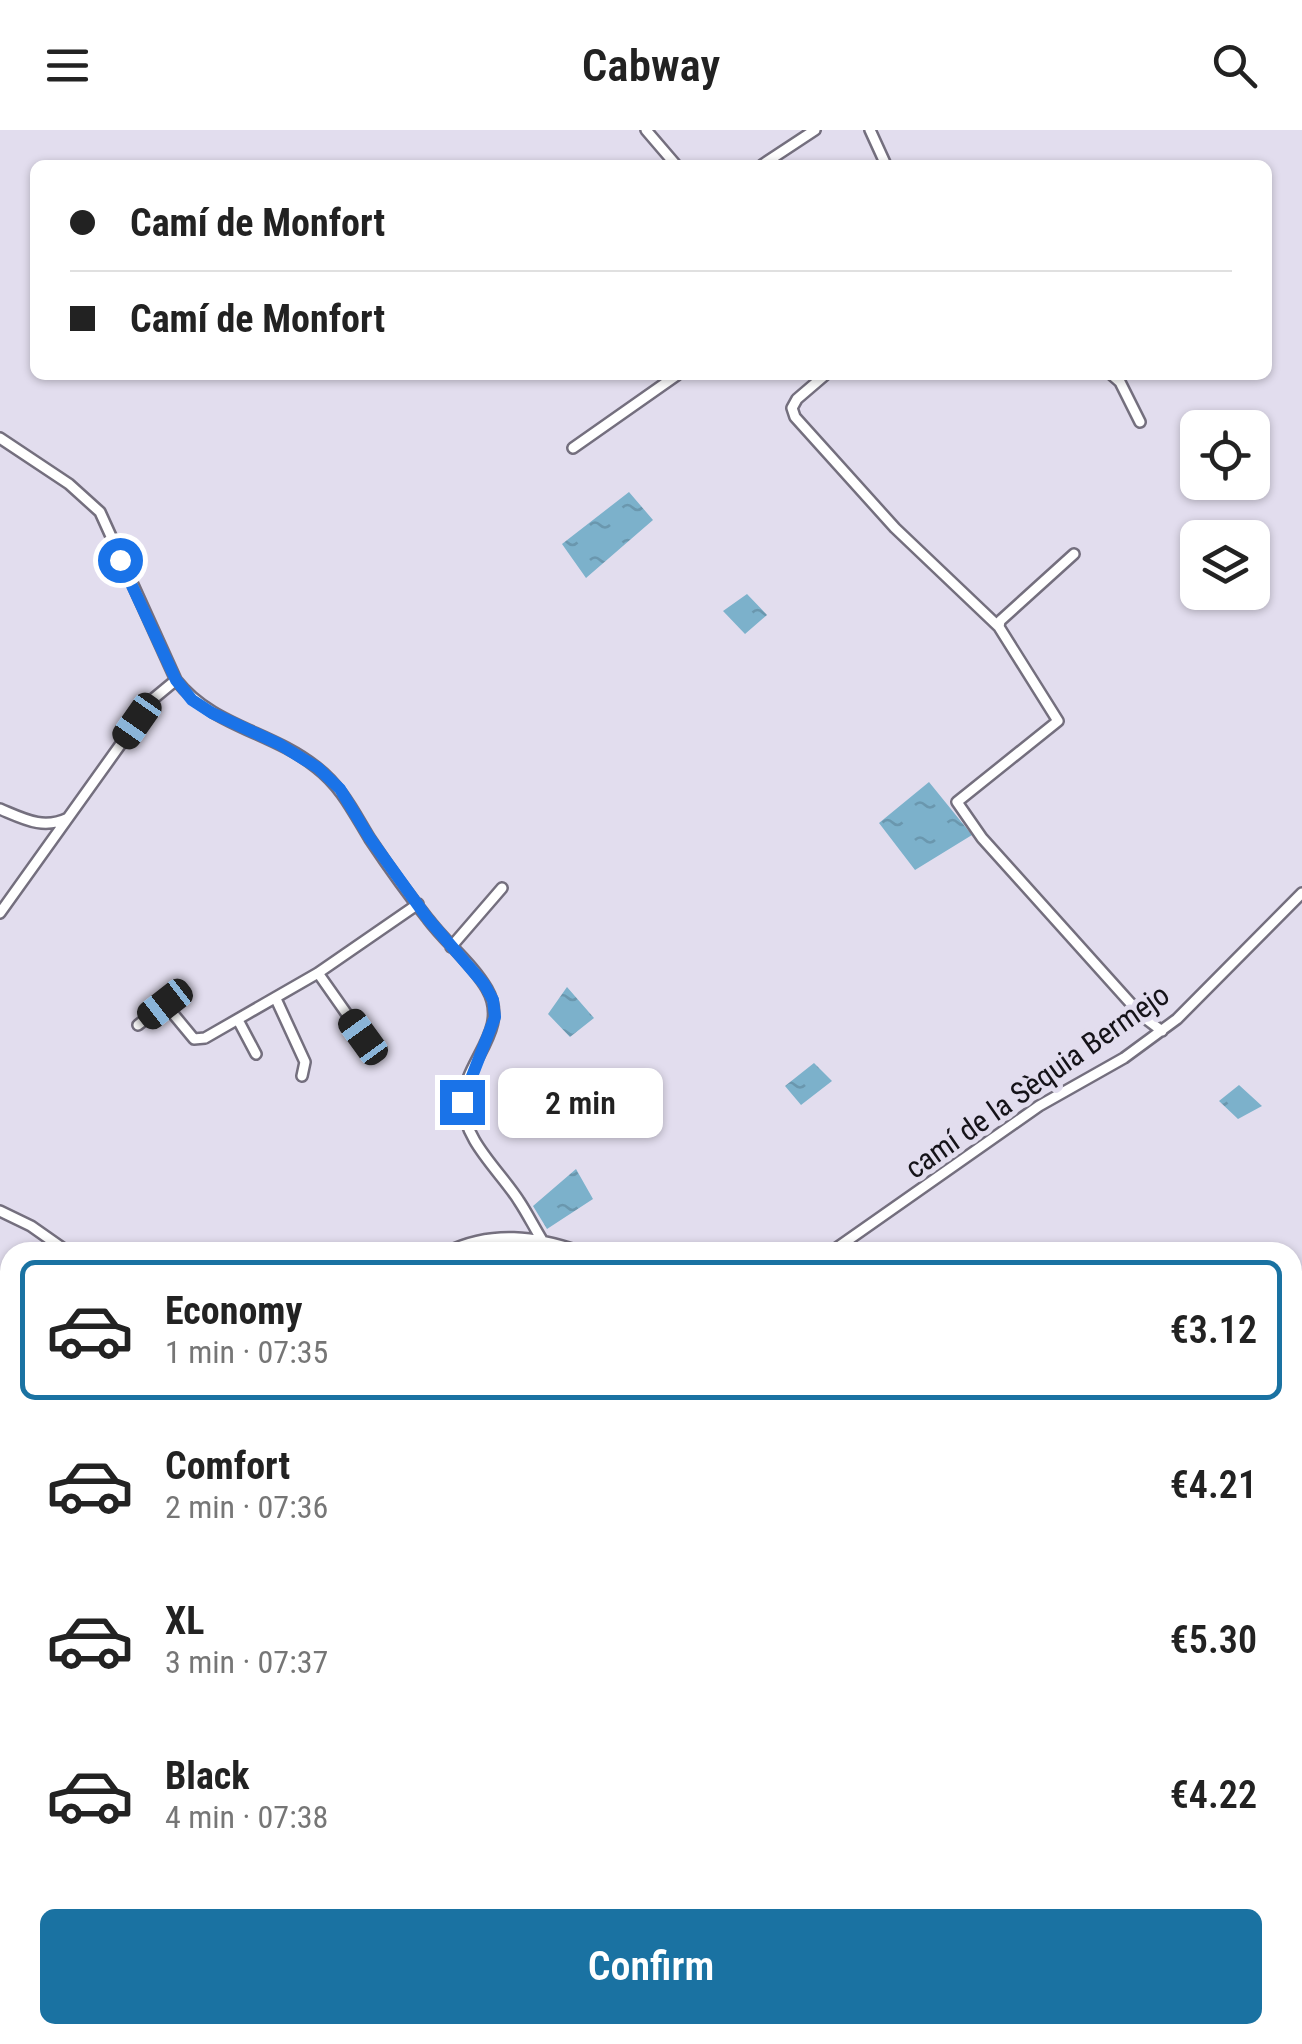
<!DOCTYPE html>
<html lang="en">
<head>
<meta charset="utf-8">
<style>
  :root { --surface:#fff; --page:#f2f2f2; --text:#222; --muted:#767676; --line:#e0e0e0; --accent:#1a72a2 }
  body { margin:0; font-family:"Roboto Condensed",sans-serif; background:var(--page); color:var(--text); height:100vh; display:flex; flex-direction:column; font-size:38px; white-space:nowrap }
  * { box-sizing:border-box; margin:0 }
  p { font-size:32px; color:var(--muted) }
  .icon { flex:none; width:55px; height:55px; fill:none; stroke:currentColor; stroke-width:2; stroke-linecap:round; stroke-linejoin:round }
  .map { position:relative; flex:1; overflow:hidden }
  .panel { position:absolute; left:0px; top:1112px; width:1302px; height:802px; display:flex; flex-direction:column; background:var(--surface); border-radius:30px 30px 0 0; box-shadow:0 2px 8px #0004 }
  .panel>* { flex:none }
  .guide { position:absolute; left:30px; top:30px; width:1242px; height:220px; border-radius:15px; box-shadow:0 2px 8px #0004; display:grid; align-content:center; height:220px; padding:0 40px; background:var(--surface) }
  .tools { position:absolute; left:1180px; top:280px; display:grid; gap:20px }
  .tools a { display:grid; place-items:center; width:90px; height:90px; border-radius:15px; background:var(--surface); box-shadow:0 2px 8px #0004; font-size:50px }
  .end { position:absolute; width:45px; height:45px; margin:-22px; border:12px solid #1a73e8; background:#fff; box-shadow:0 0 0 5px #fff }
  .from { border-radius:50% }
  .bubble { position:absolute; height:70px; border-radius:15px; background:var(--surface); box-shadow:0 2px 8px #0004; font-size:32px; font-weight:600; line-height:70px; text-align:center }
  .car { position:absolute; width:30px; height:60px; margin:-30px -15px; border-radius:12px; box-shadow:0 0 8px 2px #0007; background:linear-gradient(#222 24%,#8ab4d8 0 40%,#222 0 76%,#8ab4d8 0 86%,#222 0) }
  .guide b { display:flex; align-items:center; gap:35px; height:95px; font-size:38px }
  .guide b+b { border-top:2px solid var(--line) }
  .guide i { width:25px; height:25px; background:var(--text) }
  ul { padding:18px 0 0; list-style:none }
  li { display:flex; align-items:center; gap:30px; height:140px; margin:0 20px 15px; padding:0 20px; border:5px solid transparent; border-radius:15px }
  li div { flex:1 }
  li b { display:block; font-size:38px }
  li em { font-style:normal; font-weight:600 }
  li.selected { border-color:var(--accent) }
  li>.icon { width:90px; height:90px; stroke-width:1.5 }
  .cta { display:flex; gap:20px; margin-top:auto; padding:20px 40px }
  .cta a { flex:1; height:115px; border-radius:15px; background:var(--accent); color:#fff; font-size:40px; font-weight:600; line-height:115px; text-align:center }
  header { display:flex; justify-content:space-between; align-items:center; height:130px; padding:0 40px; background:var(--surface); font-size:45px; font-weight:600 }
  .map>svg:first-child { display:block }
</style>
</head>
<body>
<header><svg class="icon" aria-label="menu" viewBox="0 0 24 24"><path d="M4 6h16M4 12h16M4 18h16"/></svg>Cabway<svg class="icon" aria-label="search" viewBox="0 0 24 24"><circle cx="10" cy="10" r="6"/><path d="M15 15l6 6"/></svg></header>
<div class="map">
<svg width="1302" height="1914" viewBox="0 0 1302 1914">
  <defs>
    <pattern id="water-ripples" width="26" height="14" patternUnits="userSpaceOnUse" patternTransform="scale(2.5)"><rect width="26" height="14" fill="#7cb1cb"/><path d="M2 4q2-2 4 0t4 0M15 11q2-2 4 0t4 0" fill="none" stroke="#6a97ae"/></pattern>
  </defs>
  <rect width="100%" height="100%" fill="#e2ddee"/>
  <path fill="#bed4ab" d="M1293,1780L1302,1793V1862L1293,1854Z"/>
  <path fill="url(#water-ripples)" d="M629,362L653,390L586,448L562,414Z
    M747,464L767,485L745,504L723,481Z
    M929,652L972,705L915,740L879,693Z
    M567,857L594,888L570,907L548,884Z
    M814,933L832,951L801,975L785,956Z
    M1239,955L1262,976L1238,989L1219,971Z
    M576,1039L593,1069L547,1099L533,1076Z"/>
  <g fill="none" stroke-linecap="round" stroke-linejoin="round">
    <g stroke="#746f7e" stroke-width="14">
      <path id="minor" d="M646,0L676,35
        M870,0L886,35
        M762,35L815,0
        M825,245L797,269L792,278L795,287L895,398L999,497
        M1112,245L1120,252L1140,292
        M0,308L69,354L100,382L176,550C213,597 271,601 316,637C342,657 354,683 370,709C388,736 408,764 428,789C446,813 472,833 487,859C511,901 463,931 463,973C463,1010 500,1041 519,1071C527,1083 534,1097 542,1110
        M573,318L677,245
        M1074,424L1000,491L999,497L1058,591L957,672L982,708L1142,886L1162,901
        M0,679C24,689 43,700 68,688
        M0,783L153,569L176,550
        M451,817L502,758
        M318,843L363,907
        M276,869L305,932L302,946
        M238,890L256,924
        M138,895L165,874L194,909L205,908L318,843L418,774
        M0,1081L31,1096L68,1122
        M447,1122C492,1100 536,1106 581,1122
        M831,1122L1039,976L1124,928L1177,889L1302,763
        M0,1312L10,1307
        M1292,1368L1302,1369
        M1292,1607L1302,1609
        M0,1752L10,1761
        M1286,1914L1302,1902"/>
    </g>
    <use href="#minor" stroke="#fff" stroke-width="9"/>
  </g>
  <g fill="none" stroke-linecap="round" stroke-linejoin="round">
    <path stroke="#1a73e8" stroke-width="12" d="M120,430L176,550L192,570L212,583L279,614L318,638L340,659L369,707L428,789L484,854L493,870L495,887L462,972"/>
  </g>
  <g text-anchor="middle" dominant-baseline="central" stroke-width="10" stroke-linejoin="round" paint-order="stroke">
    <g font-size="30" fill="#151319" stroke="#e2ddee">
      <text transform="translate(1037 951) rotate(-35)">camí de la Sèquia Bermejo</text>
    </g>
  </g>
</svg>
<div class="tools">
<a><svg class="icon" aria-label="locate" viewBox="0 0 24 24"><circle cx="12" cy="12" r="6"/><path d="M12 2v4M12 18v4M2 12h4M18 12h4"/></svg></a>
<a><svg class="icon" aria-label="layers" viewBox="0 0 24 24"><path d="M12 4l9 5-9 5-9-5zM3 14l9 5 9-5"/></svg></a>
</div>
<i class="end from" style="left:120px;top:430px"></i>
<i class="end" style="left:462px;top:972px"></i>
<div class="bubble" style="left:498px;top:938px;width:165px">2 min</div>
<i class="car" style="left:137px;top:591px;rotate:215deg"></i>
<i class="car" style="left:165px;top:874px;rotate:232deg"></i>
<i class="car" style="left:363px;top:907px;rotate:324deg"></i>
<div class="guide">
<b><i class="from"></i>Camí de Monfort</b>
<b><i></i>Camí de Monfort</b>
</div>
<section class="panel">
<ul>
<li class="selected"><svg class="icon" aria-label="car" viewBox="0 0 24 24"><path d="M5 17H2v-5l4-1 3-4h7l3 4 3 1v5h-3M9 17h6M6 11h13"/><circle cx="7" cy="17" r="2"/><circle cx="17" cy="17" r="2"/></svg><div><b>Economy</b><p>1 min · 07:35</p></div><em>€3.12</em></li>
<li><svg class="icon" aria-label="car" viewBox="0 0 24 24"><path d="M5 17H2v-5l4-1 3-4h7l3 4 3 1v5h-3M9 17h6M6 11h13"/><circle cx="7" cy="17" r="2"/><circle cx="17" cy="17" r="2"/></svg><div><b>Comfort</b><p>2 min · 07:36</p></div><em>€4.21</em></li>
<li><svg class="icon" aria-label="car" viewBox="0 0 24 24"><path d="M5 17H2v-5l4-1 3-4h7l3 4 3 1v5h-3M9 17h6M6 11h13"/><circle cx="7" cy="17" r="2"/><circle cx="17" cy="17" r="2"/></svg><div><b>XL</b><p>3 min · 07:37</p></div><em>€5.30</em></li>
<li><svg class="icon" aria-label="car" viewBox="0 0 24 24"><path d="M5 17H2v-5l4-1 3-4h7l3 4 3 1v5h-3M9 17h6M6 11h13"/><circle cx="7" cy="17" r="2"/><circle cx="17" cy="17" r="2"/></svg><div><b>Black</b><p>4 min · 07:38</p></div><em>€4.22</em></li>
</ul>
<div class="cta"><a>Confirm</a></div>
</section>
</div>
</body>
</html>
